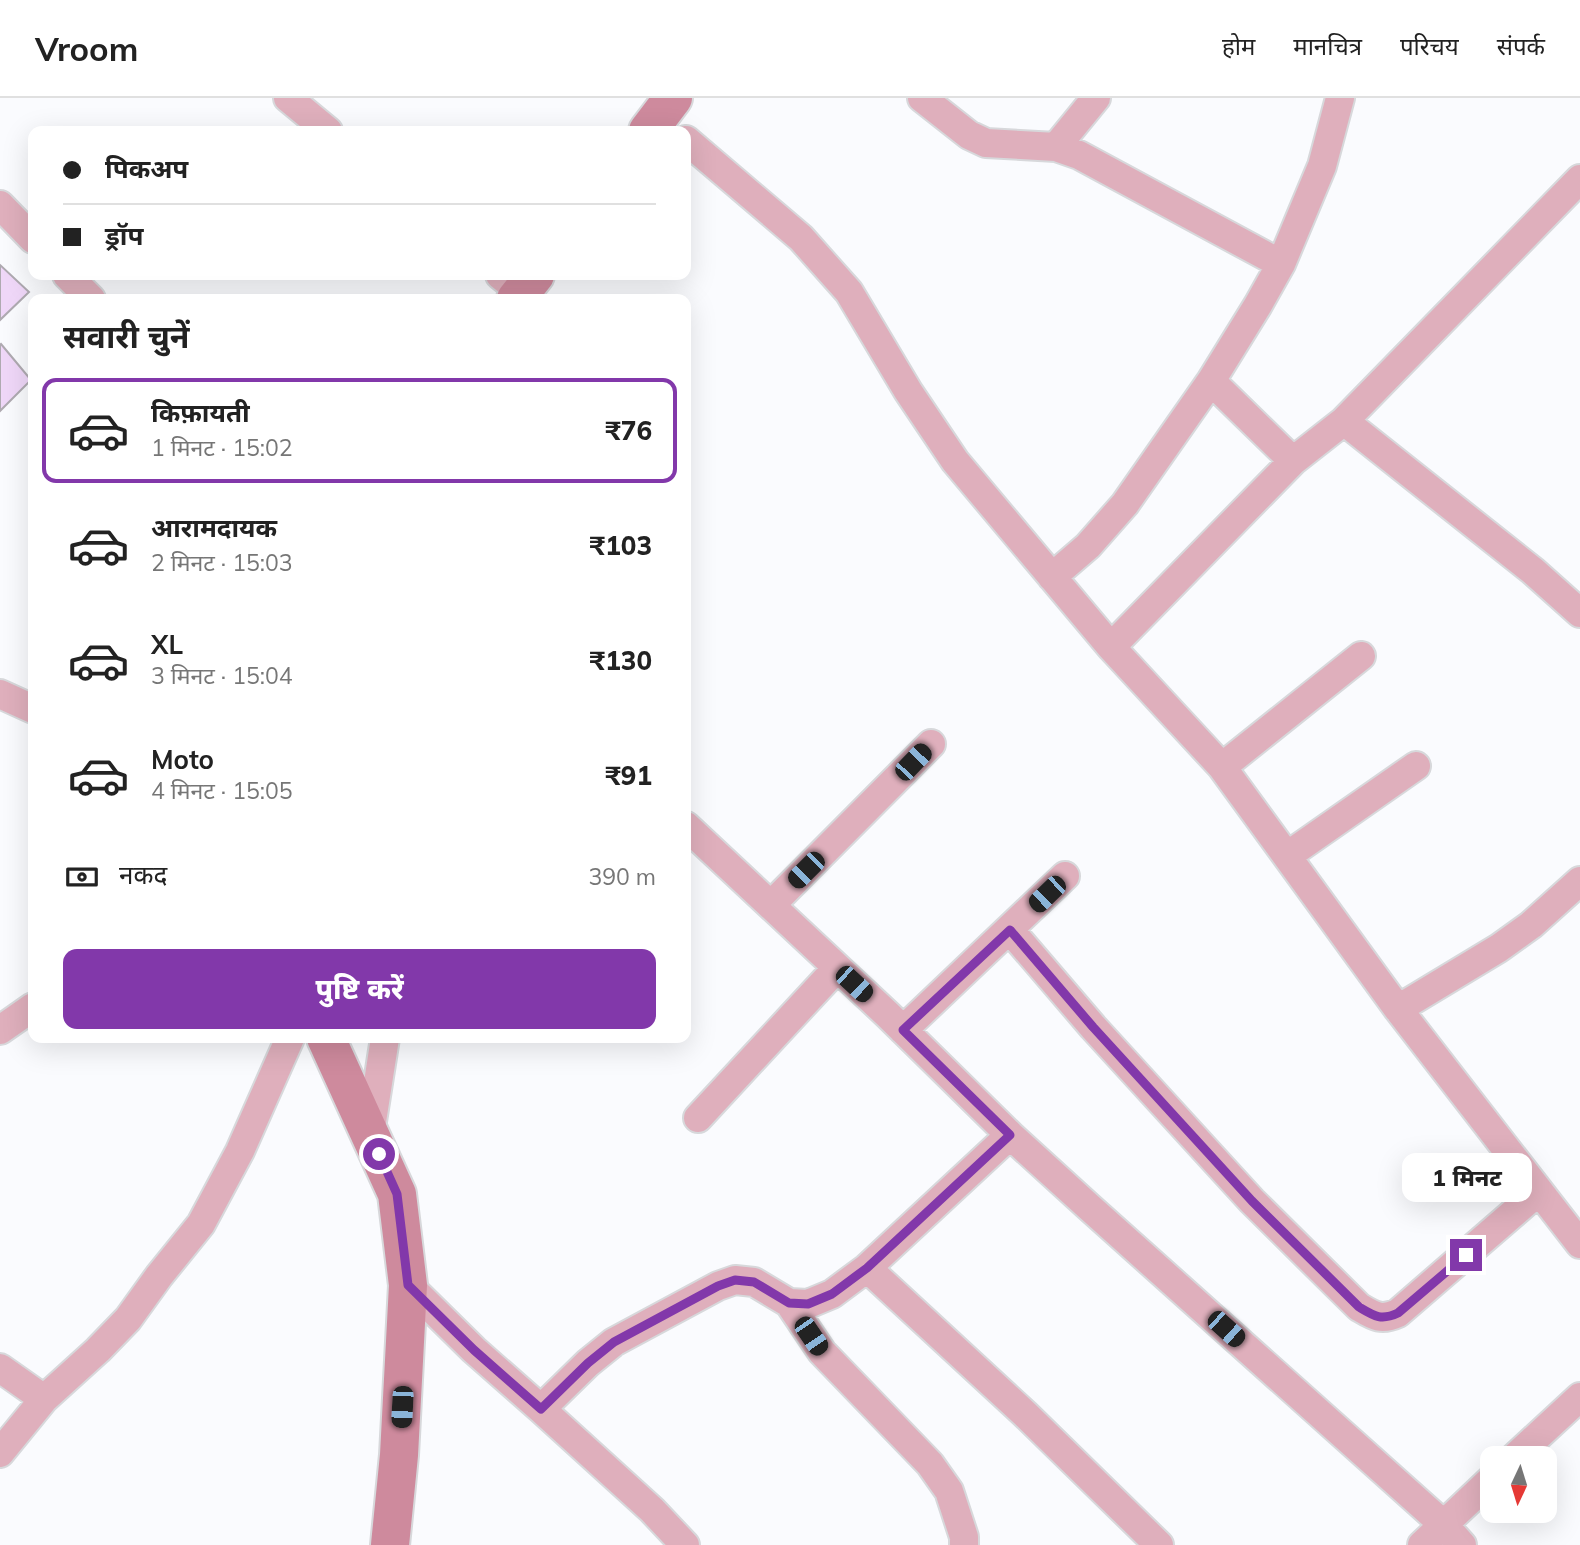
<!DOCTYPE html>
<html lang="hi">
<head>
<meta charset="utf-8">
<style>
  :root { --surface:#fff; --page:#f6f6f6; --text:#222; --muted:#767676; --line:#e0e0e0; --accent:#8238aa }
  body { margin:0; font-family:Mulish,"Noto Sans Devanagari",sans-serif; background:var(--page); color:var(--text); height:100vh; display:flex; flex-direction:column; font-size:26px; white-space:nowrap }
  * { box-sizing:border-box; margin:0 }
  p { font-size:23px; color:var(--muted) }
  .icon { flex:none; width:38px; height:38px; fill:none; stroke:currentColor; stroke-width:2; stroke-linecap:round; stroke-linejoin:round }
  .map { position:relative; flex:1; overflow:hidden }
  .sheet { position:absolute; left:28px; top:196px; width:663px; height:749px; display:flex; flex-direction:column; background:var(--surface); border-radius:14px; box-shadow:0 7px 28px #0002 }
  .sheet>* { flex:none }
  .guide { position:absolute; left:28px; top:28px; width:663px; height:154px; border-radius:14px; box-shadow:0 7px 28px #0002; display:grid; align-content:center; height:154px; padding:0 35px; background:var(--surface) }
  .needle { width:46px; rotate:184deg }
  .controls { position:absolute; left:1480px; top:1348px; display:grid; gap:14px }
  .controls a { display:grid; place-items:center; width:77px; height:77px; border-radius:14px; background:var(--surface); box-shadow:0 7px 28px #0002; font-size:35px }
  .end { position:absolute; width:32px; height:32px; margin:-16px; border:9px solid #8238aa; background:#fff; box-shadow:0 0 0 4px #fff }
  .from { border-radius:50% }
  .bubble { position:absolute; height:49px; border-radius:14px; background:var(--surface); box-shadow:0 7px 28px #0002; font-size:23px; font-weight:800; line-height:49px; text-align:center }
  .car { position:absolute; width:21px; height:42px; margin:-21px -10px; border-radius:9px; box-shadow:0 0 5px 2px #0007; background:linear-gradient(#222 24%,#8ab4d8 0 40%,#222 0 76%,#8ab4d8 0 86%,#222 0) }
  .guide b { display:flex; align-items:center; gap:24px; height:66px; font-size:26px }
  .guide b+b { border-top:2px solid var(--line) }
  .guide i { width:18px; height:18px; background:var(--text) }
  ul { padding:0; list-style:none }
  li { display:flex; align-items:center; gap:21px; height:105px; margin:0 14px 10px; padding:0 21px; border:4px solid transparent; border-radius:14px }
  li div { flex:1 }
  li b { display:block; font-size:26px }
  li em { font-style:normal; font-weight:800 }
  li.current { border-color:var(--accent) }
  li>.icon { width:63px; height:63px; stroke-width:1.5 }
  h2 { padding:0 35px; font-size:32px; line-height:84px }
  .pay { display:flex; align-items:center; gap:18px; height:77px; padding:0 35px; font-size:26px }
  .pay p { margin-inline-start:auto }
  .button { display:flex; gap:14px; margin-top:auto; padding:14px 35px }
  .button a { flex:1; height:80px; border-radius:14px; background:var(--accent); color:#fff; font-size:28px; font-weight:800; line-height:80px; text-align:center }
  header { display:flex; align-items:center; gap:42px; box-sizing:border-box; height:98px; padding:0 35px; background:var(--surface); border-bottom:2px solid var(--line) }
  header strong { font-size:33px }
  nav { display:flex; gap:38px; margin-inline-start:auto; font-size:24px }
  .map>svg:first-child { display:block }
</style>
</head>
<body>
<header>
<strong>Vroom</strong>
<nav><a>होम</a><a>मानचित्र</a><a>परिचय</a><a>संपर्क</a></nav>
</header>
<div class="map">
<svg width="1580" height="1447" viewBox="0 0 1580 1447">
  <rect width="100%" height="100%" fill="#fafbfe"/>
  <path fill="#efd7f8" stroke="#afaab1" stroke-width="2" d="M0,167L29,194L0,222Z
    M1,246L31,282L0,313V247Z"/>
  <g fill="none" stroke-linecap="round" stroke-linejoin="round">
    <g stroke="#d7d8db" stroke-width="32">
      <path id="street" d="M288,0L328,33
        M922,0L969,37L986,45L1056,49L1079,57L1281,166
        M686,42L801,140L849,194L908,293L955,363L1111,549L1222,669L1398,911L1580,1146
        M1056,49L1096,0
        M0,107L33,141
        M67,177L91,201
        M500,177L521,194
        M1211,283L1293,363
        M1344,323L1533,473L1580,515
        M1052,479L1088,448L1125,406L1211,283L1258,207L1281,166L1322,68L1340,0
        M1111,549L1293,363L1344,323L1580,81
        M0,596L33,611
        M1222,669L1361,558
        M686,728L888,917L1010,1037L1089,1109L1444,1427L1462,1447
        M1287,758L1416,668
        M771,807L931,646
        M1010,832L1093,929L1252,1103L1359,1209C1374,1218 1381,1223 1398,1215L1539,1093
        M1398,911L1499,850L1531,827L1580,783
        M0,932L33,909
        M903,932L1065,778
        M698,1020L837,870
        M370,1036L385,940
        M867,1170L1025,1316L1159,1447
        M408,1187L474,1252L541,1311L652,1412L685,1447
        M789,1205L822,1254L930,1366L949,1393L964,1439V1447
        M0,1270L44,1301
        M541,1311L588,1265L614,1244L718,1188L735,1182L754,1184L789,1205L808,1206L832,1196L867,1170L1010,1037
        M0,1355L44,1301L98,1252L128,1221L159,1178L201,1126L240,1053L290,940
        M1514,1360L1580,1299
        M1422,1447L1493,1380"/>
    </g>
    <g stroke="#d7d8db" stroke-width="42">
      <path id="secondary" d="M648,33L673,0
        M516,201L535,177
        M326,940L397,1096L408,1187L399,1357L390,1447"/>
    </g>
    <use href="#street" stroke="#dfafbc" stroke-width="28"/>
    <use href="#secondary" stroke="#ce8a9d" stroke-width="38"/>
  </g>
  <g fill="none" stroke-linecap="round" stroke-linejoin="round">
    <path stroke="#8238aa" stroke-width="9" d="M379,1056L397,1096L408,1187L474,1252L541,1311L588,1265L614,1244L718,1188L735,1182L754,1184L789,1205L808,1206L832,1196L867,1170L1010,1037L903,932L1010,832L1093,929L1252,1103L1359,1209C1374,1218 1381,1223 1398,1215L1466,1157"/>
  </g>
</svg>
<div class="controls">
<a><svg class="needle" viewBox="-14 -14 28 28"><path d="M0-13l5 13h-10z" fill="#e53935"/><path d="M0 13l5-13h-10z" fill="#767676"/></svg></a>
</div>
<i class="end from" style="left:379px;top:1056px"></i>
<i class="end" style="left:1466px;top:1157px"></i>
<div class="bubble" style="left:1402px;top:1055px;width:130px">1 मिनट</div>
<i class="car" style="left:913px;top:664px;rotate:44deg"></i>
<i class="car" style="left:806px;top:772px;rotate:225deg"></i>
<i class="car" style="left:1047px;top:796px;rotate:226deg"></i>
<i class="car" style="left:854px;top:886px;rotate:133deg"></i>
<i class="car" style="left:1226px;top:1231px;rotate:132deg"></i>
<i class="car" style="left:811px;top:1238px;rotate:146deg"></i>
<i class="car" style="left:402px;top:1309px;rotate:183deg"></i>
<div class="guide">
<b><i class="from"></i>पिकअप</b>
<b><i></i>ड्रॉप</b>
</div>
<section class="sheet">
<h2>सवारी चुनें</h2>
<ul>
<li class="current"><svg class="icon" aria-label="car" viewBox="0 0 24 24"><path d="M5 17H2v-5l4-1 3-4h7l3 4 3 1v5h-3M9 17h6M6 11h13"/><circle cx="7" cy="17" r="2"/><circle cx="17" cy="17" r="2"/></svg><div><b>किफ़ायती</b><p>1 मिनट · 15:02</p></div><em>₹76</em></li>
<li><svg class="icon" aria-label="car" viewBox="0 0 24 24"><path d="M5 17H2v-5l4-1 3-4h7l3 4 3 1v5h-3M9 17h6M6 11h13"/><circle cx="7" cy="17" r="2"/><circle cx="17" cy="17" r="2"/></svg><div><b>आरामदायक</b><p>2 मिनट · 15:03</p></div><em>₹103</em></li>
<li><svg class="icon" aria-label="car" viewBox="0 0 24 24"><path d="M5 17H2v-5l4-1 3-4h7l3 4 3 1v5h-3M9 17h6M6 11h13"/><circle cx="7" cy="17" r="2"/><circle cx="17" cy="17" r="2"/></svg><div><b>XL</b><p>3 मिनट · 15:04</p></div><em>₹130</em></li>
<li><svg class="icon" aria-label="car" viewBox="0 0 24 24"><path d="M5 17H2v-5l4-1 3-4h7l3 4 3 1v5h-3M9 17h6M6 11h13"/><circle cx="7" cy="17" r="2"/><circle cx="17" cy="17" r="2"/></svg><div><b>Moto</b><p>4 मिनट · 15:05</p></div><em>₹91</em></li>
</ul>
<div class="pay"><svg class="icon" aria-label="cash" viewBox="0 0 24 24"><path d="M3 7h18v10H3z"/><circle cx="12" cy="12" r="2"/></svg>नकद<p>390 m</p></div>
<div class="button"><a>पुष्टि करें</a></div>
</section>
</div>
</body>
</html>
